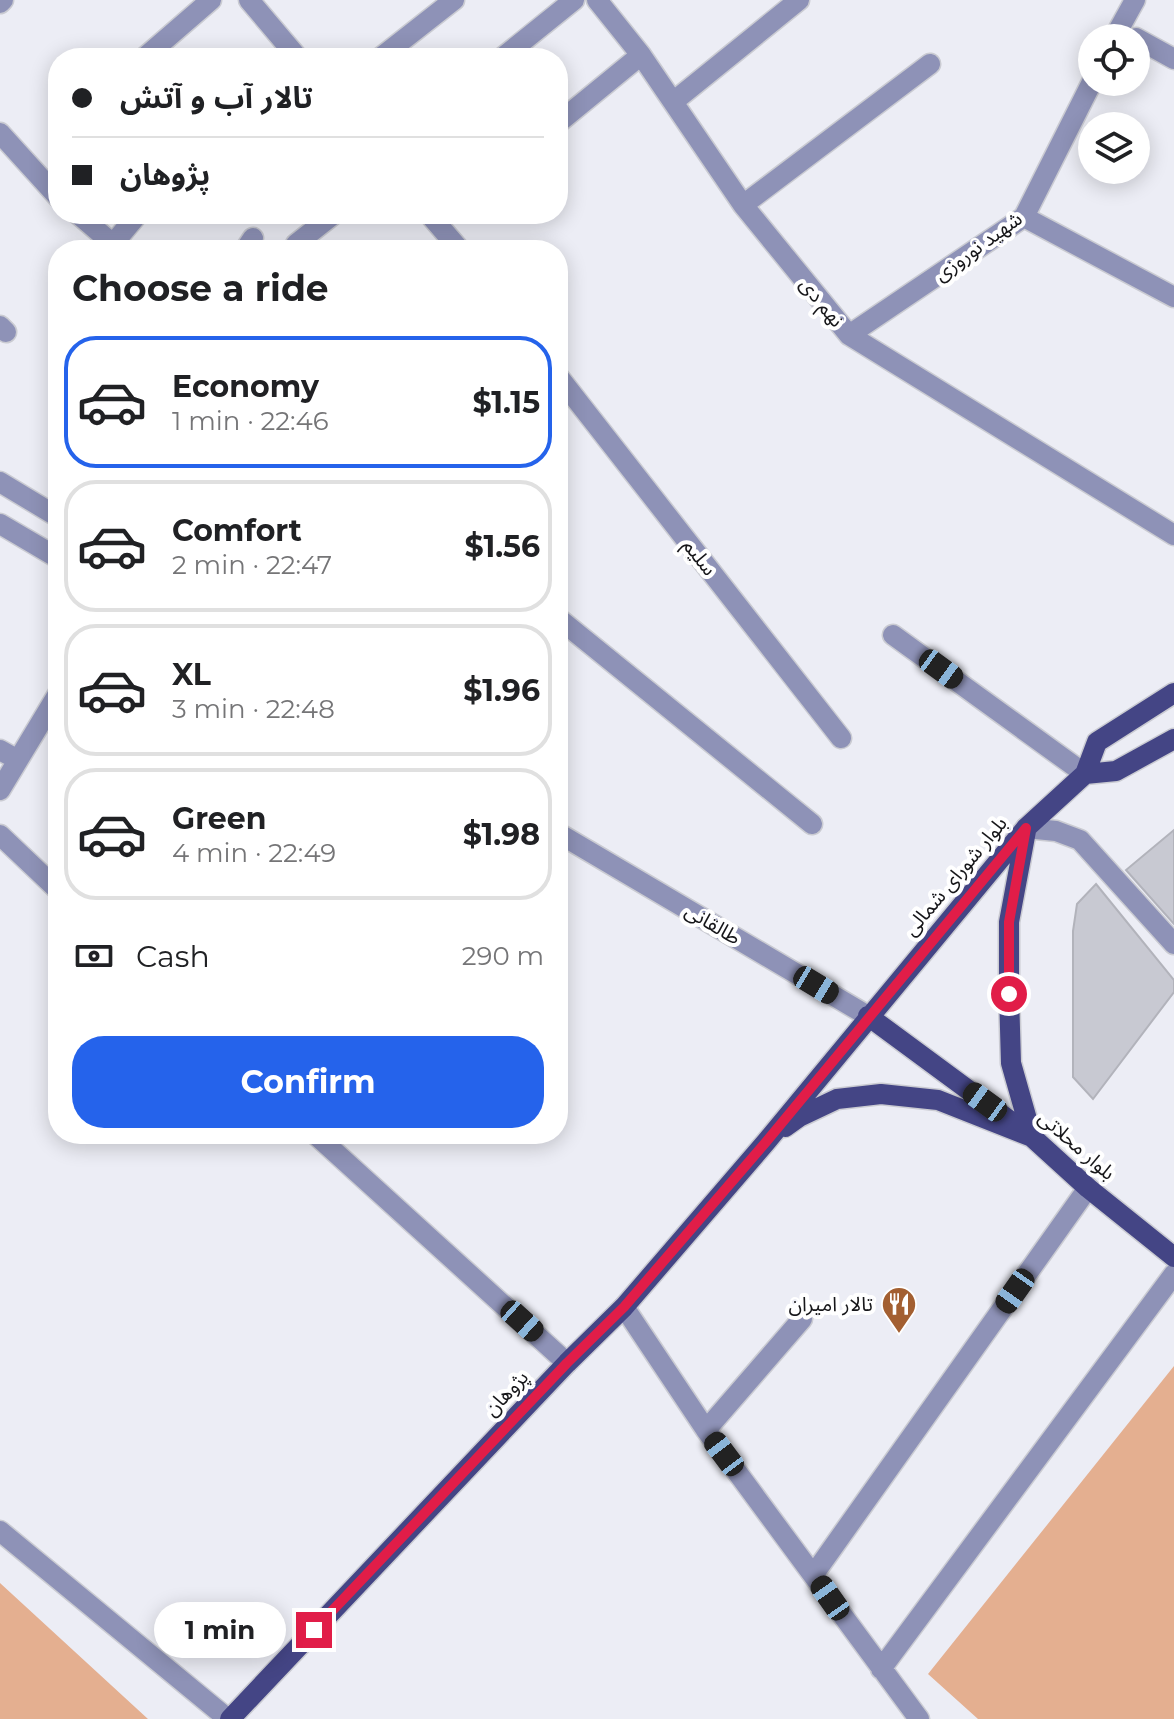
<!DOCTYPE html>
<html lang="en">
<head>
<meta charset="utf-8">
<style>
  :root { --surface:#fff; --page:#f2f2f2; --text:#202124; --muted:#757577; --line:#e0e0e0; --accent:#2563eb }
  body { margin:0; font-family:Montserrat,"Noto Sans Arabic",sans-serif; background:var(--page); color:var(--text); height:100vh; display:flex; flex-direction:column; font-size:30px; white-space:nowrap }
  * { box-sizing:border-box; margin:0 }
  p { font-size:26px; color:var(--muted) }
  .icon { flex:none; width:44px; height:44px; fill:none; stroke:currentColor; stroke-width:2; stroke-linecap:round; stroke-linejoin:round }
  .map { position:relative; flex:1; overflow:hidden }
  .details { position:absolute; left:48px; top:240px; width:520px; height:904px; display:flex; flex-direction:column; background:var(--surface); border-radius:32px; box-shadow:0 4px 20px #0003 }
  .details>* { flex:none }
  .banner { position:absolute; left:48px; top:48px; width:520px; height:176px; border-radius:32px; box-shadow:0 4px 20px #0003; display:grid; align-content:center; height:176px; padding:0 24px; background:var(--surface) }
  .tools { position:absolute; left:1078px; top:24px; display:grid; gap:16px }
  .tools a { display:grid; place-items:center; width:72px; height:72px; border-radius:50%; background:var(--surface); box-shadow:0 4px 20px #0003; font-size:40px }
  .end { position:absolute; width:36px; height:36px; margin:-18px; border:10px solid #e11d48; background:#fff; box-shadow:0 0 0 4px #fff }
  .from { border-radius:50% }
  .bubble { position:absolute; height:56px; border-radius:28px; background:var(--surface); box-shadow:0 4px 20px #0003; font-size:26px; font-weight:700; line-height:56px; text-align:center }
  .car { position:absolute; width:24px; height:48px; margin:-24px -12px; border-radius:10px; box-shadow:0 0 6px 2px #0007; background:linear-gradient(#222 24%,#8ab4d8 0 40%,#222 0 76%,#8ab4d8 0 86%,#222 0) }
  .banner b { display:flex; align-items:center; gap:28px; height:76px; font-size:30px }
  .banner b+b { border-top:2px solid var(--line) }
  .banner i { width:20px; height:20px; background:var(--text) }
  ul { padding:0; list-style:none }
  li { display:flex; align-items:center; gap:24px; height:132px; margin:0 16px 12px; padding:0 8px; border:4px solid var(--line); border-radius:32px }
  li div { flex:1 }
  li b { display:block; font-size:30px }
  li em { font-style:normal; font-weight:700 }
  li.active { border-color:var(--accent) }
  li>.icon { width:72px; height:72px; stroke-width:1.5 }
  h2 { padding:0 24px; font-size:36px; line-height:96px }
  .pay { display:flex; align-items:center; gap:20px; height:88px; padding:0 24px; font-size:30px }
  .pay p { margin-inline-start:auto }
  .button { display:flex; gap:16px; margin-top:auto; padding:16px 24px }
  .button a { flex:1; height:92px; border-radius:32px; background:var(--accent); color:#fff; font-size:32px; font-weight:700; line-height:92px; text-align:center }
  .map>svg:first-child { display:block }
</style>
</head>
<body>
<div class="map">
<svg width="1174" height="1719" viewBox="0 0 1174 1719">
  <rect width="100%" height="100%" fill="#ecedf5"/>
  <path fill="#e4af90" d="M1174,1366V1719H978L928,1674Z
    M0,1583L148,1719H0Z"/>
  <path fill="#c8c9d2" stroke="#b2b3bb" stroke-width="2" d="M1174,830V924L1126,870Z
    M1096,884L1174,980V992L1093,1099L1073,1077V931L1077,904Z"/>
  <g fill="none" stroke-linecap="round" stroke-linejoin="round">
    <g stroke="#cacbd2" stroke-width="23">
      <path id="minor" d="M249,0L298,58
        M597,0L641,55L743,205L849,335L1174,535
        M0,3L3,0
        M1114,38L1135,0
        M1136,38L1174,59
        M144,58L211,0
        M380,58L454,0
        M502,58L574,0
        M673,102L799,0
        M558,123L641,55
        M0,133L58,197
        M743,205L930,64
        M78,214L120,250
        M429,214L460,250
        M1024,217L1174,297
        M113,244L138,214
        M296,244L334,214
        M245,250L253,238
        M0,326L6,332
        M849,335L1024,217L1092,82
        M558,376L841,738
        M0,482L58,517
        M0,524L58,558
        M558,618L812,824
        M893,635L1085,774
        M0,750L18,760
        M0,790L58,694
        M1026,828L1056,831L1080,840L1174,944
        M558,833L868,1016
        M0,835L58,890
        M315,1134L567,1363
        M624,1307L706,1430L919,1719
        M706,1430L802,1319
        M0,1531L228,1719
        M814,1574L1088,1188
        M881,1669L1174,1274"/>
    </g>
    <g stroke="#cacbd2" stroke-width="23">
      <path id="major" d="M1085,774L1116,771L1174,739
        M868,1016L1032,1137L1088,1188L1174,1257
        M785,1127L799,1117L837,1099L881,1094L938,1100L1032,1137L1011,1063L1009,994V922L1026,831
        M230,1719L567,1363L624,1307L766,1142L1026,828L1085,774L1097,742L1174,693"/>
    </g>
    <use href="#minor" stroke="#8e92b7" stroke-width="20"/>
    <use href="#major" stroke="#444585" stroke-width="20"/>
  </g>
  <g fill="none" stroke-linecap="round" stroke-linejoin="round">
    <path stroke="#e11d48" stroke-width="10" d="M314,1630L567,1363L624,1307L766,1142L1026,828L1009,922V994"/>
  </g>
  <defs>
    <g id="restaurant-pin" transform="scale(1.8)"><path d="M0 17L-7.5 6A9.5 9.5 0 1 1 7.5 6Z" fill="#a35f31" stroke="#fff"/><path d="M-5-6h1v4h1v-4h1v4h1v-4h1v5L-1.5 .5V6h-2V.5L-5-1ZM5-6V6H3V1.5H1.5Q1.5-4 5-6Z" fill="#fff"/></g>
  </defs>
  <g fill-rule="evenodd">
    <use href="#restaurant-pin" x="899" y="1304"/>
  </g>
  <g text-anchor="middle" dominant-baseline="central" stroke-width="8" stroke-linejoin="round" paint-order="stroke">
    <g font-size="20" fill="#161619" stroke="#fff">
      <text transform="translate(978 246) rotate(-36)">شهید نوروزی</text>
      <text transform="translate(822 302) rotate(51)">نهم دی</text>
      <text transform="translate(700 557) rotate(52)">سلیم</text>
      <text transform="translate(955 876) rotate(-50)">بلوار شورای شمالی</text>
      <text transform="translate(713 924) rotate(31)">طالقانی</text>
      <text transform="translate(1077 1145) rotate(41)">بلوار محلاتی</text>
      <text transform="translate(506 1393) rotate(-47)">پژوهان</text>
    </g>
    <g font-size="20" fill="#161619" stroke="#fff" text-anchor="end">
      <text x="873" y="1304">تالار امیران</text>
    </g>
  </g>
</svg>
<div class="tools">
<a><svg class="icon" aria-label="locate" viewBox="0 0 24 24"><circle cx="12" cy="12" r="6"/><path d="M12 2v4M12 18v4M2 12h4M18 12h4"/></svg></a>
<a><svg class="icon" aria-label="layers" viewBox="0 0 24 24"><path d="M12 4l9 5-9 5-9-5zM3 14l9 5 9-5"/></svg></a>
</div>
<i class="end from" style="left:1009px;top:994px"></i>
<i class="end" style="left:314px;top:1630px"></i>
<div class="bubble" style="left:154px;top:1602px;width:132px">1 min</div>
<i class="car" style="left:941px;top:669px;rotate:126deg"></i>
<i class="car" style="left:816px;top:985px;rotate:121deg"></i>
<i class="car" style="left:985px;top:1102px;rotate:306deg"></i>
<i class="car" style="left:1015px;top:1291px;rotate:215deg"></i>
<i class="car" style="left:522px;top:1321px;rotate:132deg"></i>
<i class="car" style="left:724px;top:1454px;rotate:323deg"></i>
<i class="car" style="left:830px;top:1598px;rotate:325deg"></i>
<div class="banner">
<b><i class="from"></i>تالار آب و آتش</b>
<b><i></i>پژوهان</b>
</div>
<section class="details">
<h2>Choose a ride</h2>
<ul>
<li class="active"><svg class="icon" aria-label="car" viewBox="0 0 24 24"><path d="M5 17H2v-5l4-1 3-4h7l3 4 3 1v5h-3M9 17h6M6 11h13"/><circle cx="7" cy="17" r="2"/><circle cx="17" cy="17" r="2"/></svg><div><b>Economy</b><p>1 min · 22:46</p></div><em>$1.15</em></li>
<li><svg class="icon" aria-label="car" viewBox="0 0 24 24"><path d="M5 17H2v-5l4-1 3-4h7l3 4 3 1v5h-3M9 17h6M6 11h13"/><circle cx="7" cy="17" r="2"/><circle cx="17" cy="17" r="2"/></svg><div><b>Comfort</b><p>2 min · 22:47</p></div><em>$1.56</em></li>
<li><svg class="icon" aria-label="car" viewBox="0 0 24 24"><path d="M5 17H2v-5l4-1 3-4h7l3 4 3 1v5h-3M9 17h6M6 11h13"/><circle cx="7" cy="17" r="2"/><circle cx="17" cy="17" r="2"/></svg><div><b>XL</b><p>3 min · 22:48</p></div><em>$1.96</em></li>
<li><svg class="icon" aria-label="car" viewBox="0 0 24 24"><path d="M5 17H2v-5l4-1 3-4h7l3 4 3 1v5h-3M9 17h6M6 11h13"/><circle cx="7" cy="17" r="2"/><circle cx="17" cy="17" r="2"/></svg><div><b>Green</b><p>4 min · 22:49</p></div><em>$1.98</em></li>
</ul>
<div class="pay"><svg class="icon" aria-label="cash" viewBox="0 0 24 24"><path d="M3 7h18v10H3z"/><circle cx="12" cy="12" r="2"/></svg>Cash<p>290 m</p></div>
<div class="button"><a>Confirm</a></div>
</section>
</div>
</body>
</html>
